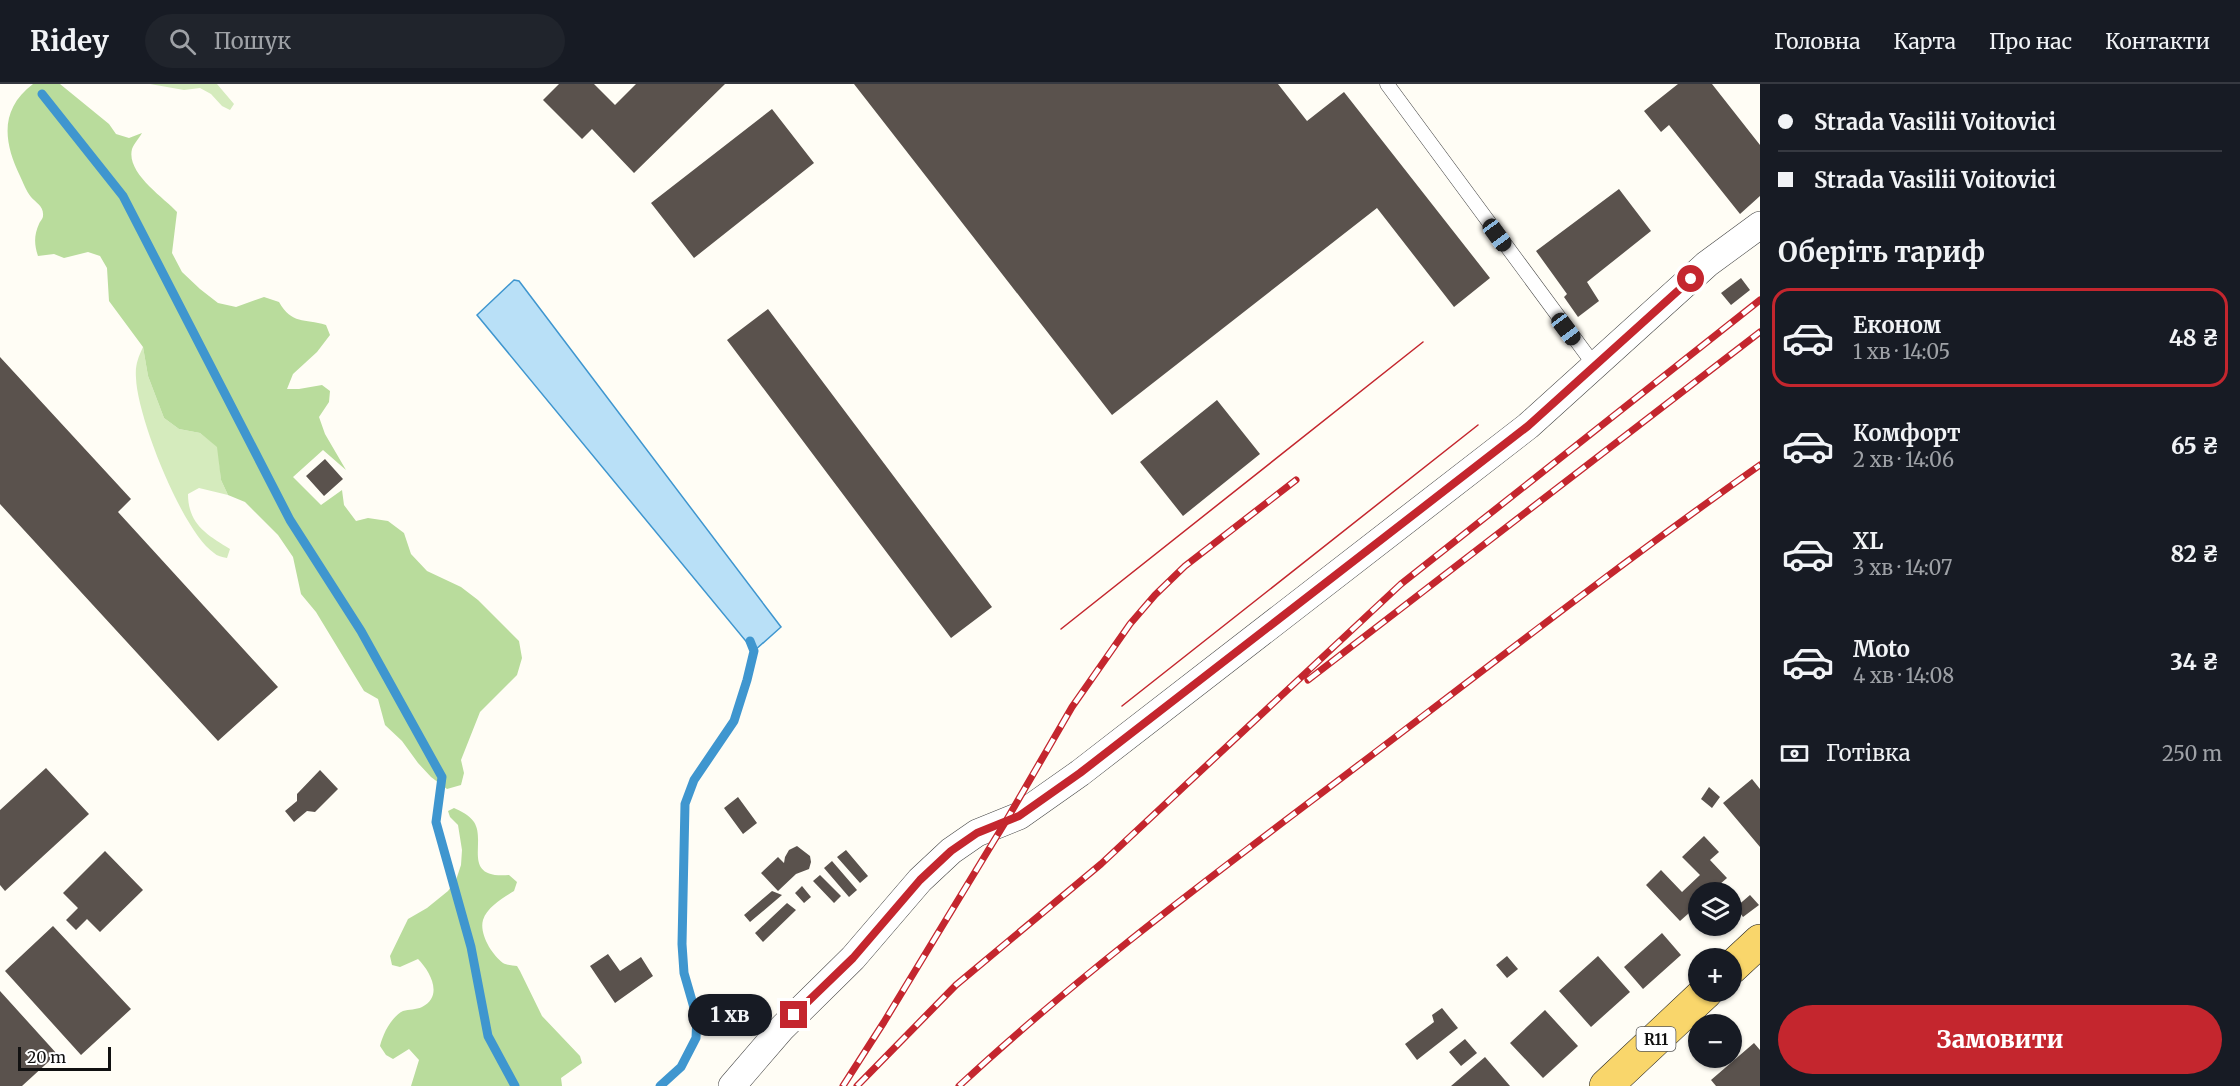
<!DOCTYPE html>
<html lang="uk">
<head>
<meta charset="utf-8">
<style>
  :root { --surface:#171b24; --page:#20242c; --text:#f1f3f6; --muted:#9ea1a6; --line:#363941; --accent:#c4262e }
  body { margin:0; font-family:Merriweather,serif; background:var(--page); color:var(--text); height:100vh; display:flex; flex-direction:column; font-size:22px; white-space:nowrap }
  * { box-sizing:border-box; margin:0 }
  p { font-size:20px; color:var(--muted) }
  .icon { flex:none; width:33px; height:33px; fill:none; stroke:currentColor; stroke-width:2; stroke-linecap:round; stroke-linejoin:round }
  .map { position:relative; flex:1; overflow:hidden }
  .drawer { display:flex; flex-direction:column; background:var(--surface); width:480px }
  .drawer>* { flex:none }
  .top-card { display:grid; align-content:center; height:132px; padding:0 18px; background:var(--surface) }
  .fabs { position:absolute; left:1688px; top:798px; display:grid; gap:12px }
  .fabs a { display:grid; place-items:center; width:54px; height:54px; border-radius:50%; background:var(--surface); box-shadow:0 2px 4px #0004; font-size:30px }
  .scale { position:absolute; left:18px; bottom:15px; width:93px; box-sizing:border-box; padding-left:6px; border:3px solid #111; border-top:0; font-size:16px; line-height:21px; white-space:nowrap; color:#111; -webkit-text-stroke:4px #fff; paint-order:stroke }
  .end { position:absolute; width:27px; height:27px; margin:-14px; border:8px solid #c4262e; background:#fff; box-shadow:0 0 0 3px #fff }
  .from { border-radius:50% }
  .bubble { position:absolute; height:42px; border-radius:21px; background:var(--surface); box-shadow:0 2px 4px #0004; font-size:20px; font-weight:800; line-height:42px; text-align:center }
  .car { position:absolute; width:18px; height:36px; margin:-18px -9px; border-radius:8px; box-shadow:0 0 4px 2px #0007; background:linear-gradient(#222 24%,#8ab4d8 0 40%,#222 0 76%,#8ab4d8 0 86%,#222 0) }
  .top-card b { display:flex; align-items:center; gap:21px; height:57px; font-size:22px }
  .top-card b+b { border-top:2px solid var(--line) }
  .top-card i { width:15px; height:15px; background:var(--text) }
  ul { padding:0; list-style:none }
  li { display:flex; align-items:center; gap:18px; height:99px; margin:0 12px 9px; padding:0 6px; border:3px solid transparent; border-radius:18px }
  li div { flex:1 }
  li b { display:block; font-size:22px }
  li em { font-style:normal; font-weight:800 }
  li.selected { border-color:var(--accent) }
  li>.icon { width:54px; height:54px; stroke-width:1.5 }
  h2 { padding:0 18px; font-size:27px; line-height:72px }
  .pay { display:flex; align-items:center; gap:15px; height:66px; padding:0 18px; font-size:22px }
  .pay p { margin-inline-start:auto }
  .action { display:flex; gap:12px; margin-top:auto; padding:12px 18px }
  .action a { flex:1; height:69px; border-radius:36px; background:var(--accent); color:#fff; font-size:24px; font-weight:800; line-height:69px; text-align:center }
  header { display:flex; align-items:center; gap:36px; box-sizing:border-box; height:84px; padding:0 30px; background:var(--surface); border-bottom:2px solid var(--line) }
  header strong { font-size:28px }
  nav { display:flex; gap:33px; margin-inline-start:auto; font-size:21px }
  .search { width:420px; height:54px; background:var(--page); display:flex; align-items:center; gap:15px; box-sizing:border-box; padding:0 21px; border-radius:33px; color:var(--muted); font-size:22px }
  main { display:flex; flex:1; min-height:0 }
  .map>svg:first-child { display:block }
</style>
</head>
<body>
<header>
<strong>Ridey</strong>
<div class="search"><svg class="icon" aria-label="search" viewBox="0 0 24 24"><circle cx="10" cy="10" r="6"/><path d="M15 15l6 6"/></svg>Пошук</div>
<nav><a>Головна</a><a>Карта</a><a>Про нас</a><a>Контакти</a></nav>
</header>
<main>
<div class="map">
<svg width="1760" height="1002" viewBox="0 0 1760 1002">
  <rect width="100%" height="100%" fill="#fffdf5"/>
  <path fill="#d5ebbd" d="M150,0H217L234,20L230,26L222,22L211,10L200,4L184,6Z
    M143,263L148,292L164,334L179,345L200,349L218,363L221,396L228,411L199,404L188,410C188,440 207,451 230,465L227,474C222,473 217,472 214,469C182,447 137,332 136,294C135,281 138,274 143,263Z"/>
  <path fill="#b9dc9c" d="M33,0H60L109,40L116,50L129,54L142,49C139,54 134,60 132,65C126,89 163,113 177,128L172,169L182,188L200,205L218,219L236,223L264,213L279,218C292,241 304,234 326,241L330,251L317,268L293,290L287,305H299L322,301L330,307L329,318L319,333L325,350L346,386L323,366L293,393L321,421L342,406L344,421L356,437L368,434L388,437L404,449L411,470L427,487L461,503L478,516L519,557L522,574L517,591L480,628L461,676L464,689L461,701L447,705L431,693L418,679L402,657L385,641L378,615L364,607L316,528L301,510L293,473L278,451L245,418L228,411L221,396L217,363L200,349L179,345L164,334L148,292L143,263L109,217L107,184L100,172L88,168L64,174L54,170L38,172C34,160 34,151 39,140C40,137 43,135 43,132C44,122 36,119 31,113C26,107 23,98 20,92C3,57 0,25 33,0Z
    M454,724C461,727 469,731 474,738C487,758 460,795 509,791L517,798L514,807C503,814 487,823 483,836C479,850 492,871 503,879C506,881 512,881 517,882L520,887L542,932L580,972L582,979L561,994L562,1002H411L419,976L409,965L393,975L386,971L380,962C383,950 391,933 403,927C409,925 416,926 422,923C444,912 430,887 418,875L400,883L392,881L390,872L408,835L427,824L448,807L456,796L461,781L462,766L458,741L450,733L448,727Z"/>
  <path fill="#b9e0f7" stroke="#3f96cf" stroke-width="1.5" d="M514,196L519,197L781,543L754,567L477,231Z"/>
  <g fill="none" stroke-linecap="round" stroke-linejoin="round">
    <path stroke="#3f96cf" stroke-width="9" d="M42,10L123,112L290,436L361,547L442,693L436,738L471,863L488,952L515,1002
      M660,1002L681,983L696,954L697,934L684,889L682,860L685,720L694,696L734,637L747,596L754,567L750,557"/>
  </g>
  <path fill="#5a524d" d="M559,0H594L615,21L636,0H725L634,89L592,45L582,55L543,16Z
    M854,0H1278L1307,37L1344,8L1490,194L1454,223L1377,124L1112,331Z
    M1678,0H1712L1760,61V112L1740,130L1669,41L1661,48L1644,27Z
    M772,25L814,79L694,174L651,119Z
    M1619,105L1651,147L1587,198L1599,217L1578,233L1564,213L1567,210L1536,167Z
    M1741,194L1750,206L1731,221L1721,209Z
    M768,225L992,523L951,554L727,256Z
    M0,273L131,415L118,428L278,603L218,657L0,420Z
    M1217,316L1260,370L1183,432L1140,378Z
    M325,375L343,395L324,412L306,392Z
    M46,684L89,730L5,807L0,801V726Z
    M320,686L338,705L315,728L307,727L294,738L285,727L297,717V710Z
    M1752,695L1760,705V763L1723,719Z
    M1709,703L1720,713L1712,724L1701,715Z
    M738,713L757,739L743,750L724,724Z
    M1704,752L1719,768L1710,776L1727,794L1711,808H1698V821L1680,837L1646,801L1661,786L1682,808L1700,791L1682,773Z
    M797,762L810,772L811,778L809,785L796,790L778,807L761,789L778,773L784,779L785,773L789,766Z
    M846,766L868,792L860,799L837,773Z
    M105,767L143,806L100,848L87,835L76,846L66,836L78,824L63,809Z
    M832,777L857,806L849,813L824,784Z
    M820,791L841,812L834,819L813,797Z
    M802,802L811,813L804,819L795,809Z
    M772,807L782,811L750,838L744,831Z
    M1750,811L1759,821L1743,833L1736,823Z
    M787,819L796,826L763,858L755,849Z
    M53,842L131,925L81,971L5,887Z
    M1702,842H1726L1714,852Z
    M1662,849L1681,871L1643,905L1624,883Z
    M608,870L620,887L641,873L653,892L615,919L590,882Z
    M1507,872L1518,885L1507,894L1496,881Z
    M1598,872L1630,908L1591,943L1559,907Z
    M0,907L57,970L22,1002H0Z
    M1442,924L1458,944L1417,976L1405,960L1434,938L1432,931Z
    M1545,926L1578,962L1543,994L1510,959Z
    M1465,955L1477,969L1461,982L1449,968Z
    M1754,959L1760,966V1002H1716L1711,996Z
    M1485,973L1510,1002H1451Z"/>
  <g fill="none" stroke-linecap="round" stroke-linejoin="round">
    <g stroke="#444" stroke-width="15">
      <path id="lane" d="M1387,0L1595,282"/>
    </g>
    <g stroke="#444" stroke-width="28">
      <path id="street" d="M732,1002L781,945L853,874L920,796L951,767L977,749L1019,732L1080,689L1528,342L1707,180L1760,141"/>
    </g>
    <g stroke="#222" stroke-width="34">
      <path id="primary" d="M1731,884L1760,857
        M1606,1002L1706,908"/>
    </g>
    <use href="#lane" stroke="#fff" stroke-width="14"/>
    <use href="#street" stroke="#fff" stroke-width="27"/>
    <use href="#primary" stroke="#f9d66b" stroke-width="33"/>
    <path stroke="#c4262e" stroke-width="1.5" d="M1061,545L1423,258
      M1122,622L1478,341"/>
    <g stroke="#c4262e" stroke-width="7">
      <path id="rail" d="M1308,596L1760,248
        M843,1002L884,938L1006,737L1072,623L1130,540L1155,511L1185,482L1296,396
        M857,1002L956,901L1101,780L1401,500L1760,216
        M959,1002C1085,885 1223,784 1360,680C1493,579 1624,477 1760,381"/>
    </g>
    <use href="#rail" stroke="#fff" stroke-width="4.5" stroke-dasharray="14" stroke-linecap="butt"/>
  </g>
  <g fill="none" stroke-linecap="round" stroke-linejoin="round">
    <path stroke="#c4262e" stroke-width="8" d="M794,931L853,874L920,796L951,767L977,749L1019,732L1080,689L1528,342L1691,195"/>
  </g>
  <g text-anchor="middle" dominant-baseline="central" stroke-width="6" stroke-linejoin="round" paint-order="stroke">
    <rect fill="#fff" stroke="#585858" stroke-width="1.5" x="1636.5" y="943" width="39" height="24" rx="4.5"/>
    <g font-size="15" font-weight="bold" fill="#111">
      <text x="1656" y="955">R11</text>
    </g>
  </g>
</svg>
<div class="fabs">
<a><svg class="icon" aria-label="layers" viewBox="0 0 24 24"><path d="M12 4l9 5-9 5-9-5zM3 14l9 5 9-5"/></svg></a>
<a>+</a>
<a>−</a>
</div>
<div class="scale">20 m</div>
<i class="end from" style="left:1691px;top:195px"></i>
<i class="end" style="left:794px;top:931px"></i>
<div class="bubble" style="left:688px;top:910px;width:84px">1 хв</div>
<i class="car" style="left:1497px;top:151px;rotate:144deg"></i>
<i class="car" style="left:1566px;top:245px;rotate:143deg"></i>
</div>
<section class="drawer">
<div class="top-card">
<b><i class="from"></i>Strada Vasilii Voitovici</b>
<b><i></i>Strada Vasilii Voitovici</b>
</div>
<h2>Оберіть тариф</h2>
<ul>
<li class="selected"><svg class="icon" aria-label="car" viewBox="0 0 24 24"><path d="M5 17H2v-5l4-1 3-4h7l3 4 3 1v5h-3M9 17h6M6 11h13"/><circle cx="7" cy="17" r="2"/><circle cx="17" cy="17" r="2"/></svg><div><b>Економ</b><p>1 хв · 14:05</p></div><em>48 ₴</em></li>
<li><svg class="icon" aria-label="car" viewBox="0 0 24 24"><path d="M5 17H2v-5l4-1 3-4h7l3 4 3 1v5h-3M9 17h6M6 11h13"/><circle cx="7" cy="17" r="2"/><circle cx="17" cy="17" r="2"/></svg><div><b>Комфорт</b><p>2 хв · 14:06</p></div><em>65 ₴</em></li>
<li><svg class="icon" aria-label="car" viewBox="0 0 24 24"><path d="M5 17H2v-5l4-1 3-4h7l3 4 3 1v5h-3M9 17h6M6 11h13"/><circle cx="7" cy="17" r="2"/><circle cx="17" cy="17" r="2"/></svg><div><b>XL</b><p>3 хв · 14:07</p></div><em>82 ₴</em></li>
<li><svg class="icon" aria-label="car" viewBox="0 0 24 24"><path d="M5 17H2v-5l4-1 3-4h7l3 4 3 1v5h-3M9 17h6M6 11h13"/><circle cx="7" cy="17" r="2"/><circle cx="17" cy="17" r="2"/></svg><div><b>Moto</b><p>4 хв · 14:08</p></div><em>34 ₴</em></li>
</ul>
<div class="pay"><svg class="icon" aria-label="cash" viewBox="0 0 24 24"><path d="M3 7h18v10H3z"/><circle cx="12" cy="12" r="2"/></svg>Готівка<p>250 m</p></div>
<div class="action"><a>Замовити</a></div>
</section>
</main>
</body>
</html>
